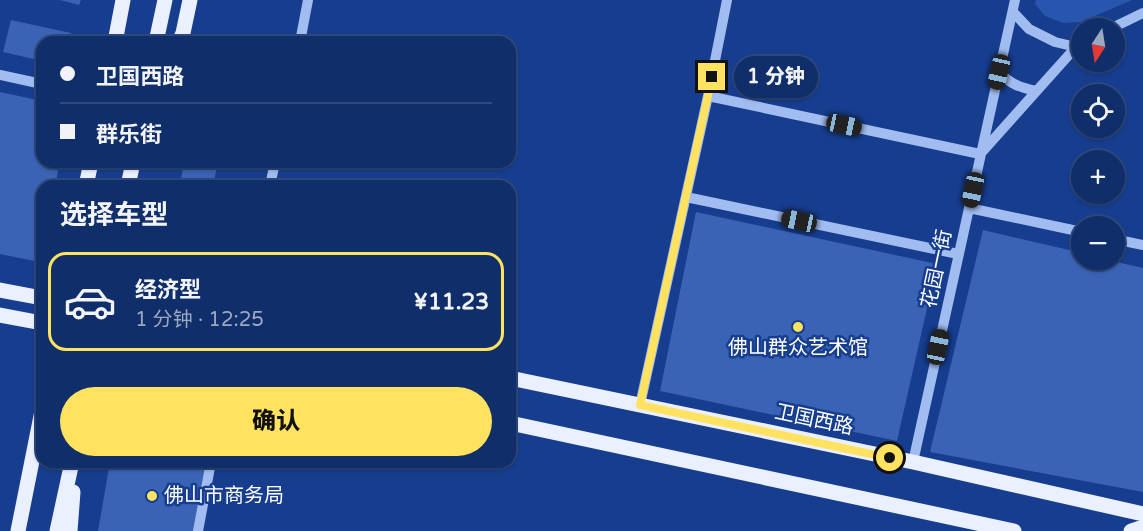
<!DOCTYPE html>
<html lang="zh">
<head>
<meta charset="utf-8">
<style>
  :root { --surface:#102e6a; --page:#193670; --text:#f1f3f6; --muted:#9ca8c1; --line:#304a7e; --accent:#ffe360 }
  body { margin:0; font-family:"Varela Round","Noto Sans SC",sans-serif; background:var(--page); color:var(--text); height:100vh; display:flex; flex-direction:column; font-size:22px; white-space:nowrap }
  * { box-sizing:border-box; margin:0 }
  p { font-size:20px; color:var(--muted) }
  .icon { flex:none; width:33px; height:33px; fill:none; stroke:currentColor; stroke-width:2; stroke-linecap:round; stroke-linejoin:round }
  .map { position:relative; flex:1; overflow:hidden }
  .panel { position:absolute; left:36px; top:180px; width:480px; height:288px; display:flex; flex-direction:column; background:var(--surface); border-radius:18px; box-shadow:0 2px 4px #0004,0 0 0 2px var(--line) }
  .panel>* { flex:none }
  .guide { position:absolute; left:36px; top:36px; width:480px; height:132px; border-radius:18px; box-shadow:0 2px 4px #0004,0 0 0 2px var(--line); display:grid; align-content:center; height:132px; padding:0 24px; background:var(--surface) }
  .needle { width:39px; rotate:192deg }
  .tools { position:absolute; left:1071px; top:18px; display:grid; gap:12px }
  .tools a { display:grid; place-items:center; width:54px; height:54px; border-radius:50%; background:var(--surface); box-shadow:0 2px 4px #0004,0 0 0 2px var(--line); font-size:30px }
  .end { position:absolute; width:27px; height:27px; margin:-14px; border:8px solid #ffe360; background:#111; box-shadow:0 0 0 3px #111 }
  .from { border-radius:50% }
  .bubble { position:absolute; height:42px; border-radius:21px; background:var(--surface); box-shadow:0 2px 4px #0004,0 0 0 2px var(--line); font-size:20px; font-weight:800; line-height:42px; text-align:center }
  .car { position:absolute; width:18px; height:36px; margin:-18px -9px; border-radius:8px; box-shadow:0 0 4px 2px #0007; background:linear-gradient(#222 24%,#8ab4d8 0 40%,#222 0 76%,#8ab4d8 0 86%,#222 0) }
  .guide b { display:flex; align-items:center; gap:21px; height:57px; font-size:22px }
  .guide b+b { border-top:2px solid var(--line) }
  .guide i { width:15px; height:15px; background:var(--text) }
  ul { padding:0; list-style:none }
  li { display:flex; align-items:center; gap:18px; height:99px; margin:0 12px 9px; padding:0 12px; border:3px solid transparent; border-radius:18px }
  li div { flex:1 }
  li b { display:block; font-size:22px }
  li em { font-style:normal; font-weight:800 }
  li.active { border-color:var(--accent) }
  li>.icon { width:54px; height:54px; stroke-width:1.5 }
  h2 { padding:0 24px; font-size:27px; line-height:72px }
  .button { display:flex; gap:12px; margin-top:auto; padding:12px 24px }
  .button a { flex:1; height:69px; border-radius:36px; background:var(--accent); color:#111; font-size:24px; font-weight:800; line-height:69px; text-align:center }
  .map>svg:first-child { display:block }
</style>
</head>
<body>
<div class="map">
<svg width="1143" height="531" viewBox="0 0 1143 531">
  <rect width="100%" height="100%" fill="#163d8e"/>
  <path fill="#2855ad" d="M1036,0H1132L1081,22L1063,23L1045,16L1035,4Z"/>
  <path fill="#3a63b5" d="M60,0H81L79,5Z
    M11,20L71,33L70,42H42V61L3,52Z
    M0,92L42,101V162H60L55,186H42V247L39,262L0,254Z
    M184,162H218L213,186H180Z
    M696,212L937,264L897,441L660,391Z
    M983,230L1082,253V260H1108L1143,268V492L930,452Z
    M110,462H208L194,531H98Z"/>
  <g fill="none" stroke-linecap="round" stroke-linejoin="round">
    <path stroke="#a1bcf0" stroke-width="10" d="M1013,12L1029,29L1055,42L1076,47
      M1112,28L1143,13
      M300,42L308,0
      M999,72C1010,84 1021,88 1036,91
      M0,75L42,84
      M708,96L980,154
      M983,151L1076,47L1082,44
      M270,186L275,162
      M686,197L958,254
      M969,208L1082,232
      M1114,239L1143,245
      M640,405L708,96L727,0
      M913,462L1015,0
      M198,531L211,462"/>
    <path stroke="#eaf0ff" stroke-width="15" d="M115,42L123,0
      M156,42L165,0
      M179,42L183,33L190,0
      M86,186L91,162
      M128,186L133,162
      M0,290L42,298
      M0,315L42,323
      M510,378L913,462L1143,514
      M510,423L1014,531
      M18,531L42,411
      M57,531L72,462
      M70,531L73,492
      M1131,531L1143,527"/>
  </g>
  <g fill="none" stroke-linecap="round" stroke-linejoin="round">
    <path stroke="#ffe360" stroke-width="8" d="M712,77L640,405L890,458"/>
  </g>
  <g fill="#ffe360" stroke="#163d8e" stroke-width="2">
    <circle cx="798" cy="327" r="6"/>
    <circle cx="152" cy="496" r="6"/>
  </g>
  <g text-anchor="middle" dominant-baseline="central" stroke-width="5" stroke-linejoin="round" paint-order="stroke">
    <g font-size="20" fill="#fff" stroke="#163d8e">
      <text transform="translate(937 269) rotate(-78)">花园一街</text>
      <text transform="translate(814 420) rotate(12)">卫国西路</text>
    </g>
    <g font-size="20" fill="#fff" stroke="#163d8e">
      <text x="798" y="348">佛山群众艺术馆</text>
      <text x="164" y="496" text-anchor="start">佛山市商务局</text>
    </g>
  </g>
</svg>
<div class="tools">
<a><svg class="needle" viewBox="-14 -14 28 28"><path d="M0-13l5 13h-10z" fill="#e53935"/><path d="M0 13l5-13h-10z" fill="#9ca8c1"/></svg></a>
<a><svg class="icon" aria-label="locate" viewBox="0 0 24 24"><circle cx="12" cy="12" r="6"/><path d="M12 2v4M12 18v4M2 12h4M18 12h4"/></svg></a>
<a>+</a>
<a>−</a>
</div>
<i class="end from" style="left:890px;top:458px"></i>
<i class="end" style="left:712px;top:77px"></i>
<div class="bubble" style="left:734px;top:56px;width:84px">1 分钟</div>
<i class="car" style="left:999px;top:72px;rotate:193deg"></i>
<i class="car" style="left:844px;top:125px;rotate:102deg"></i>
<i class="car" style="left:973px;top:190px;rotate:192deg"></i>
<i class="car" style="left:799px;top:221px;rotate:282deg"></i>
<i class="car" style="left:938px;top:347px;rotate:12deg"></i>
<div class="guide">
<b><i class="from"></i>卫国西路</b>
<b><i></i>群乐街</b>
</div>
<section class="panel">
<h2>选择车型</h2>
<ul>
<li class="active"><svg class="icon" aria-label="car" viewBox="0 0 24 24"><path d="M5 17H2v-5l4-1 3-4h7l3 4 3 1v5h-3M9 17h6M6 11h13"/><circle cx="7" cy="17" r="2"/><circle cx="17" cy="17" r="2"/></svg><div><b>经济型</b><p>1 分钟 · 12:25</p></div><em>¥11.23</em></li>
</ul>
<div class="button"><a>确认</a></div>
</section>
</div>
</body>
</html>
